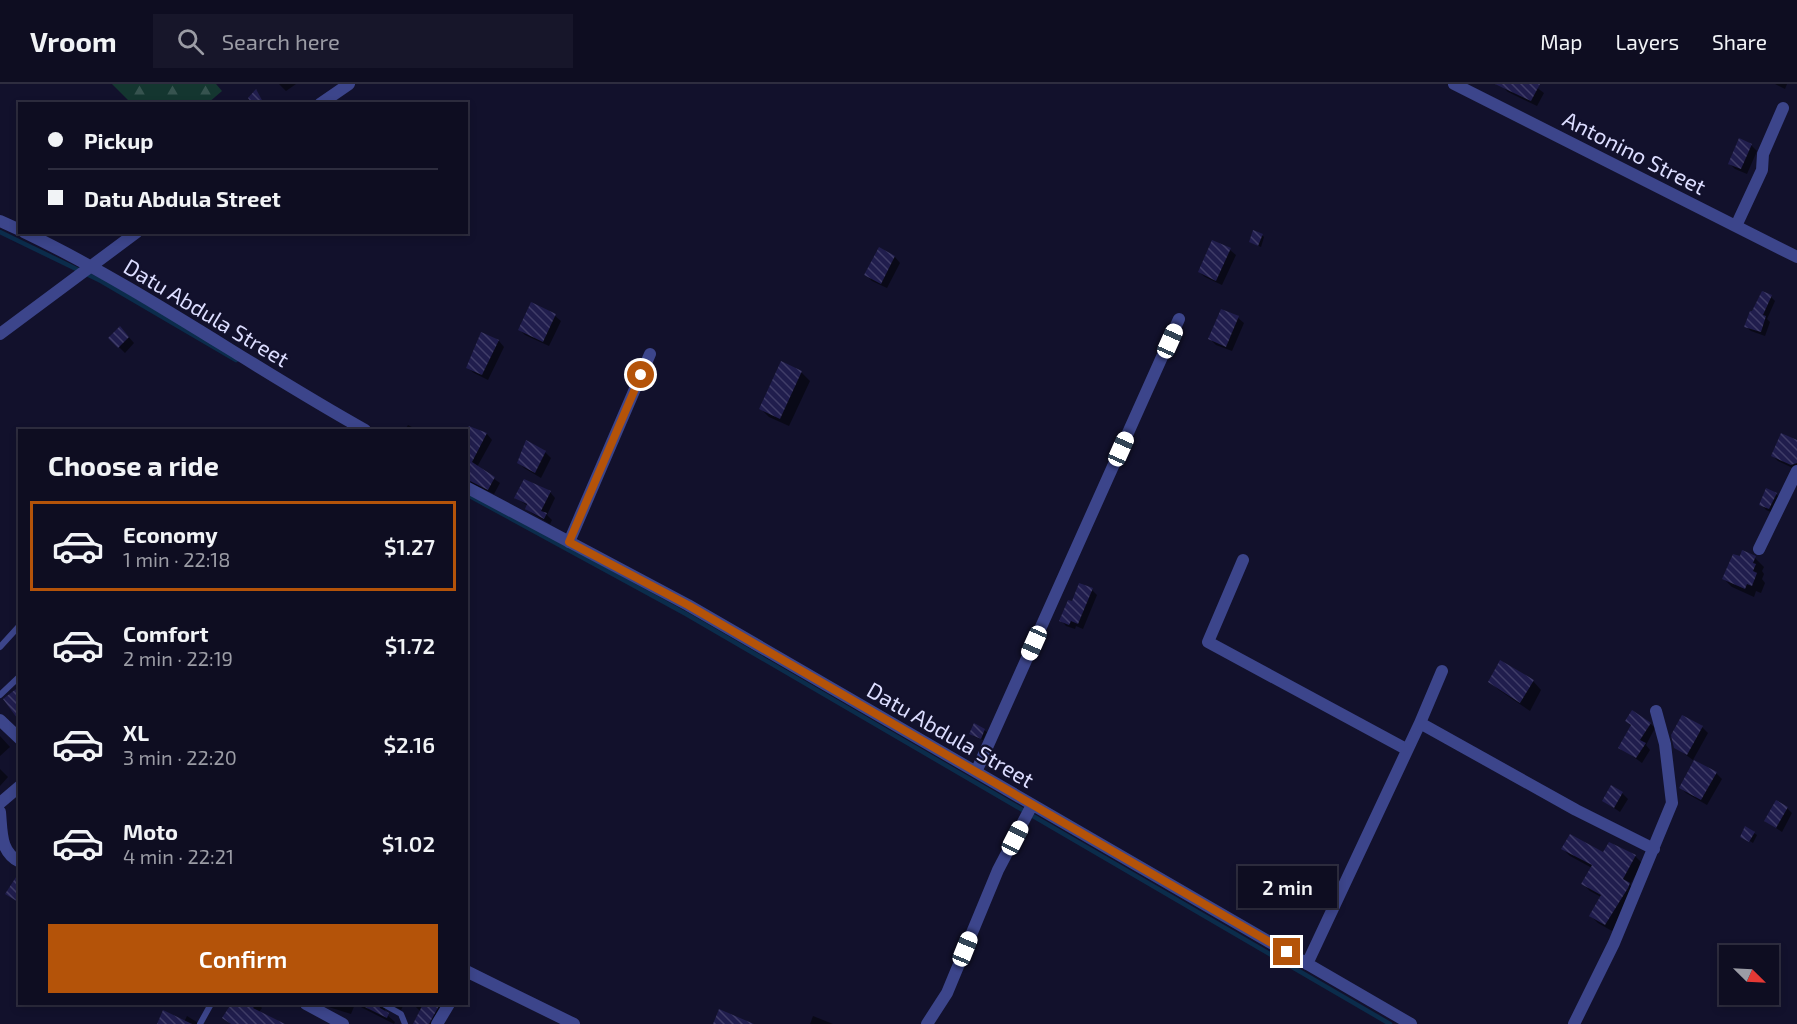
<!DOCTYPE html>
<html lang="en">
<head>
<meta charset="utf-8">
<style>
  :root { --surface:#0e0d21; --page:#17162a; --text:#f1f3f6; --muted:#9b9ca5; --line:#2e2d3f; --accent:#b45309 }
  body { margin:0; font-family:"Exo 2",sans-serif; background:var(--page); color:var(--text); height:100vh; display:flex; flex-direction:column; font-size:22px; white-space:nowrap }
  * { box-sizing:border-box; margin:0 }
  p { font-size:20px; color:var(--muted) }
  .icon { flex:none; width:33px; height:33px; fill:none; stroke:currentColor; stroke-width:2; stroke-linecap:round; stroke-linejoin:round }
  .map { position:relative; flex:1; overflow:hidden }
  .panel { position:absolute; left:18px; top:345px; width:450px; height:576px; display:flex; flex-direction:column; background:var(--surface); border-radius:0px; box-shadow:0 3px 9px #0003,0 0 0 2px var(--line) }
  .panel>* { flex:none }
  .top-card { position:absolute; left:18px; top:18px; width:450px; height:132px; border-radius:0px; box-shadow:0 3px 9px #0003,0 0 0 2px var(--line); display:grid; align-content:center; height:132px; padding:0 30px; background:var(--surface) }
  .needle { width:39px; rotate:114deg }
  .tools { position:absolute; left:1719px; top:861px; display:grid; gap:12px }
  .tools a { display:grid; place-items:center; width:60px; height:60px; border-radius:0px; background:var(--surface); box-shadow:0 3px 9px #0003,0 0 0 2px var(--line); font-size:30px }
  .end { position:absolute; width:27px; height:27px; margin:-14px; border:8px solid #b45309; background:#fff; box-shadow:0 0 0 3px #fff }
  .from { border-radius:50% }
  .bubble { position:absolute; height:42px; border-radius:0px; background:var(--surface); box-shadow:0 3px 9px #0003,0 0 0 2px var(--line); font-size:20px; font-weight:600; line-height:42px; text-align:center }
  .car { position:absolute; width:18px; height:36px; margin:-18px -9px; border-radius:8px; box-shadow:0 0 4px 2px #0007; background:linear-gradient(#fff 24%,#345 0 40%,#fff 0 76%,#345 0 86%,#fff 0) }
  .top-card b { display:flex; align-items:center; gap:21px; height:57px; font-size:22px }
  .top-card b+b { border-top:2px solid var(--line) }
  .top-card i { width:15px; height:15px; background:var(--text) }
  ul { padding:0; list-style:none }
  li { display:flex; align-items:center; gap:18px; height:90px; margin:0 12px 9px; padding:0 18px; border:3px solid transparent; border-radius:0px }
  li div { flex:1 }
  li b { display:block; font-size:22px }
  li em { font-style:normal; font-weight:600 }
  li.on { border-color:var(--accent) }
  li>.icon { width:54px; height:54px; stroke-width:1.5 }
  h2 { padding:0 30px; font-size:27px; line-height:72px }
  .button { display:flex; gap:12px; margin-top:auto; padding:12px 30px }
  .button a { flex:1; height:69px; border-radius:0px; background:var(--accent); color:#fff; font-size:24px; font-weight:600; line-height:69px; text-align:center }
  header { display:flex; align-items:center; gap:36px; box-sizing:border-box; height:84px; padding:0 30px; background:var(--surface); border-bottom:2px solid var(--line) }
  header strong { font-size:28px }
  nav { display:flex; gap:33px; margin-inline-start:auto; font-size:21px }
  .search { width:420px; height:54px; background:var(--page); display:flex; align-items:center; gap:15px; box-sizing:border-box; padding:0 21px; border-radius:0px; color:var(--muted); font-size:22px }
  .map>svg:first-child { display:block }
</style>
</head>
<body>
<header>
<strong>Vroom</strong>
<div class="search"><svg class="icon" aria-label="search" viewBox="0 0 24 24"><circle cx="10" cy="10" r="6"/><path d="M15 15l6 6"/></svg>Search here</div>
<nav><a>Map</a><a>Layers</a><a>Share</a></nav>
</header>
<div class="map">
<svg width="1797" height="940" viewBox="0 0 1797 940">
  <defs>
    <pattern id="forest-firs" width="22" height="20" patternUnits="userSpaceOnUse" patternTransform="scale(1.5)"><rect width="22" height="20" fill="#143630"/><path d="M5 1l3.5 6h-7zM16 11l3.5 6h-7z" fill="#36534f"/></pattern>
    <pattern id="building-back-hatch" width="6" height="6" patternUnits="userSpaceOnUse" patternTransform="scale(1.5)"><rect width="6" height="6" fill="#201d4d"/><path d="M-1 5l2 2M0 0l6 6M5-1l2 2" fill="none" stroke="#403d68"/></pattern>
  </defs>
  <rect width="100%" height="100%" fill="#12112c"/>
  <path fill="url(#forest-firs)" d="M112,0H216L222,7L208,19H131Z"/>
  <path fill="#0007" d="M279,0H296L286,7Z
    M1503,0H1532L1544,9L1537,22L1508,8L1502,2Z
    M1775,0H1787L1785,5Z
    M1751,61L1757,67L1747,90L1735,85L1729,79Z
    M1262,151L1264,153L1261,163L1250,158Z
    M1213,158L1230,166L1236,171L1222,201L1205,193L1199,188Z
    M880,165L895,173L900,179L887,204L872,197L866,191Z
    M1771,213L1775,217L1767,235L1770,238L1765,252L1751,247L1746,243Z
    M531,220L555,232L561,237L549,262L525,251L519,245Z
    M1222,227L1238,234L1244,239L1232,267L1216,261L1210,255Z
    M126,250L134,259L125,269L110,254Z
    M482,250L499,257L504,263L488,296L474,289L468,284Z
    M801,288L810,297L789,342L769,333L761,325Z
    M408,341L418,346H405Z
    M470,344L487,350L492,356L477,383L500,399L494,410L466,397V352Z
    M1797,358V386L1778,377L1773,372Z
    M545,368L551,374L541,394L524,384L519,379Z
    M550,408L555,414L547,431L552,436L550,440L533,430L527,425L528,422L516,414Z
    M1776,410L1782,416L1775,430L1766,426L1761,420Z
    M1755,474L1764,483L1762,487L1764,490L1762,495L1765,499L1761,509L1756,507L1754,513L1732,503L1723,494Z
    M1092,506L1097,511L1083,545L1076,542L1075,545L1066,542L1061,536L1072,519Z
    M1490,597H1533L1541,606L1530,627L1499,606Z
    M1627,637L1649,638L1655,644L1646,661L1650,666L1642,679L1620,663L1632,643Z
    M1702,643L1708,649L1693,676L1675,663Z
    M984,646L987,648L983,656L973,652Z
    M0,652L10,663L0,672Z
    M0,685L8,693L0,702Z
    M1716,689L1722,695L1707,721L1686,709L1681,704Z
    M1622,709L1628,715L1620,728L1604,717Z
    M1787,724L1792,729L1782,748L1766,737Z
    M1754,749L1757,751L1753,759L1742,752Z
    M1563,765L1635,772L1642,779L1630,801L1636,807L1635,811L1612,847L1598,839L1591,832L1601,813L1590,807L1583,800L1592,784L1570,772Z
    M233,920H258L262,924L259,928L281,940H231L224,933Z
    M319,920H404L401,926L392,921L385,925V929L395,938L394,940L355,920L351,930Z
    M417,920H454L439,940H416L421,928L416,923Z
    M187,932L200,940H158L184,938Z
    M813,932L833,940H810Z"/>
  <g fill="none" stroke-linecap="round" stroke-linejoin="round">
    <path stroke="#0b2c4b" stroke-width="4.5" d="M0,148L101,197L236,276
      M466,410L686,530L1390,940"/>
  </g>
  <path fill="url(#building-back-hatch)" d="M1495,0H1540L1531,17Z
    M256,5L264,20H253L248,14Z
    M1739,54L1752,60L1741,85L1728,80Z
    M1253,146L1263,150L1258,162L1249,158Z
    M1212,156L1231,164L1216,197L1198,188Z
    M879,163L895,172L881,200L864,191Z
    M1762,207L1772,211L1763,231L1766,232L1761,248L1744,243L1750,227H1752Z
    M531,218L556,230L543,258L518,246Z
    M1221,225L1239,232L1226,263L1208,255Z
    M120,242L129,253L118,264L108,254Z
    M481,248L499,256L482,291L466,284Z
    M781,277L802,287L780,335L759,325Z
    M469,342L487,349L472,378L495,393L488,406L466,395V348Z
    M1781,349L1797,356V379L1791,381L1771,372Z
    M526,356L546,367L535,389L517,379Z
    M524,395L551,407L541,427L547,429L544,435L525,425L527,420L514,414Z
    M1766,404L1777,409L1769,425L1759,421Z
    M1742,466L1756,472L1753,479L1756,480L1753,487L1757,489L1752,502L1747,500L1745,505L1722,495L1733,470L1740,472Z
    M1079,499L1093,504L1078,540L1071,537L1069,541L1059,537L1068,516L1072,517Z
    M1500,576L1534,596L1520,619L1488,598Z
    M20,602V638L3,615Z
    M1632,626L1651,639L1640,656L1646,659L1636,674L1618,664L1631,641L1625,637Z
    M1682,631L1703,642L1687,671L1674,664L1671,651Z
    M974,639L985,645L981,655L969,650Z
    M1694,676L1717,688L1701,716L1679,704Z
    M1611,701L1623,708L1614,724L1602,717Z
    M1776,716L1788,723L1776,744L1764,737Z
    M1745,742L1755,748L1749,758L1740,753Z
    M1570,750L1603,768L1609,758L1636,771L1623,795L1630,799L1628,804L1605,841L1589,832L1601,811L1581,800L1592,781L1561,765Z
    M20,787V819L5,810Z
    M231,920H256L253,924L285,940H231L222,934Z
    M359,920H378L380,924L389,929L387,934Z
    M423,920H440L429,940H413Z
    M719,925L754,940H713Z
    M163,926L192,940H157Z"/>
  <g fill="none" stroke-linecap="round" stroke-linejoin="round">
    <path stroke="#3c458b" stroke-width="6" d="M0,563L20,541
      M0,611L20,592
      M383,920L401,930L405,940
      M200,940L211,920"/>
    <path stroke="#3c458b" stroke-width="12" d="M1454,0L1797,173
      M320,20L349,0
      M0,137L20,146
      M1736,142L1762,86L1763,70L1783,24
      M24,148C143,205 250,282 365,346
      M0,250L137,148
      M466,403L688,521L1411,940
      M569,458L650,270
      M1759,465L1797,387
      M1243,476L1208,558L1406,665
      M1420,639L1442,587
      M976,688L1179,235
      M0,719L20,702
      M0,728C2,749 0,768 20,778
      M1307,880L1420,639L1576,726L1654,765
      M306,920L343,940
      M437,940L449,920
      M927,940L947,909L998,786L1032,721
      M1574,940L1614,859L1672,719L1665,660L1656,627"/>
    <path stroke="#3c458b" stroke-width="12" d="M0,636L20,655
      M466,887L574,940"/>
  </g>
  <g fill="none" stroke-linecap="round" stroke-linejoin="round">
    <path stroke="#b45309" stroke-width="8" d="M641,291L569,458L688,521L1287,868"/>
  </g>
  <g text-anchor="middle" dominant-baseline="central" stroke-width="4.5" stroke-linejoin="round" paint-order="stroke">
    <g font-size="22" fill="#dcddff" stroke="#12112c">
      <text transform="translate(1635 68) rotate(27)">Antonino Street</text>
      <text transform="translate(207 228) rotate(31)">Datu Abdula Street</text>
      <text transform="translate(951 650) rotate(30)">Datu Abdula Street</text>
    </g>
  </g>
</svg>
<div class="tools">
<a><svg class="needle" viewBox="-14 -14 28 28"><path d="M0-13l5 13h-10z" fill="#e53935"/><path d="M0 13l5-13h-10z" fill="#9b9ca5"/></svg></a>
</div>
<i class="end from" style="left:641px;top:291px"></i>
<i class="end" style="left:1287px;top:868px"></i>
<div class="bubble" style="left:1238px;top:782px;width:99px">2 min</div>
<i class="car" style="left:1170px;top:257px;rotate:24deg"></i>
<i class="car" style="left:1121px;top:365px;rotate:24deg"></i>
<i class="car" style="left:1034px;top:559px;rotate:204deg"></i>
<i class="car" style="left:1015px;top:754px;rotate:27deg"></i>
<i class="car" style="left:965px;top:865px;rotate:22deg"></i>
<div class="top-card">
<b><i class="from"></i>Pickup</b>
<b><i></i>Datu Abdula Street</b>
</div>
<section class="panel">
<h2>Choose a ride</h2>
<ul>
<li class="on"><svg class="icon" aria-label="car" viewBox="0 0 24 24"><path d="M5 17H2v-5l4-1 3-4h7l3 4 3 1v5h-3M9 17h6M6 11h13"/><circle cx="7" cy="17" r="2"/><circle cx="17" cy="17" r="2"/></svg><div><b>Economy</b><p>1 min · 22:18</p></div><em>$1.27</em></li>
<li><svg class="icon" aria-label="car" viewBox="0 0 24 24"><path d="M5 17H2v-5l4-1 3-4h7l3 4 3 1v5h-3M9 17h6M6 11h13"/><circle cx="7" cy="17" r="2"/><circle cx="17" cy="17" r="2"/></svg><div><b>Comfort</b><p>2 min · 22:19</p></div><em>$1.72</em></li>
<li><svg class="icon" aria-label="car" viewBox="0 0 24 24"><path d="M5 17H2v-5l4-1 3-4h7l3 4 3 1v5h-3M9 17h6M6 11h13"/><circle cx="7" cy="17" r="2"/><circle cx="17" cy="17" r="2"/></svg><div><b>XL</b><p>3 min · 22:20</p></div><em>$2.16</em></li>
<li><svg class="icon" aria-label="car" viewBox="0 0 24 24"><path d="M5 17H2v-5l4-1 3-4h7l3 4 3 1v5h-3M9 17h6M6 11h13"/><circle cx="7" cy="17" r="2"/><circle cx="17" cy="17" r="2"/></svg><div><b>Moto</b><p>4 min · 22:21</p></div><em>$1.02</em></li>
</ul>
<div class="button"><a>Confirm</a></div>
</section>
</div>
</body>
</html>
